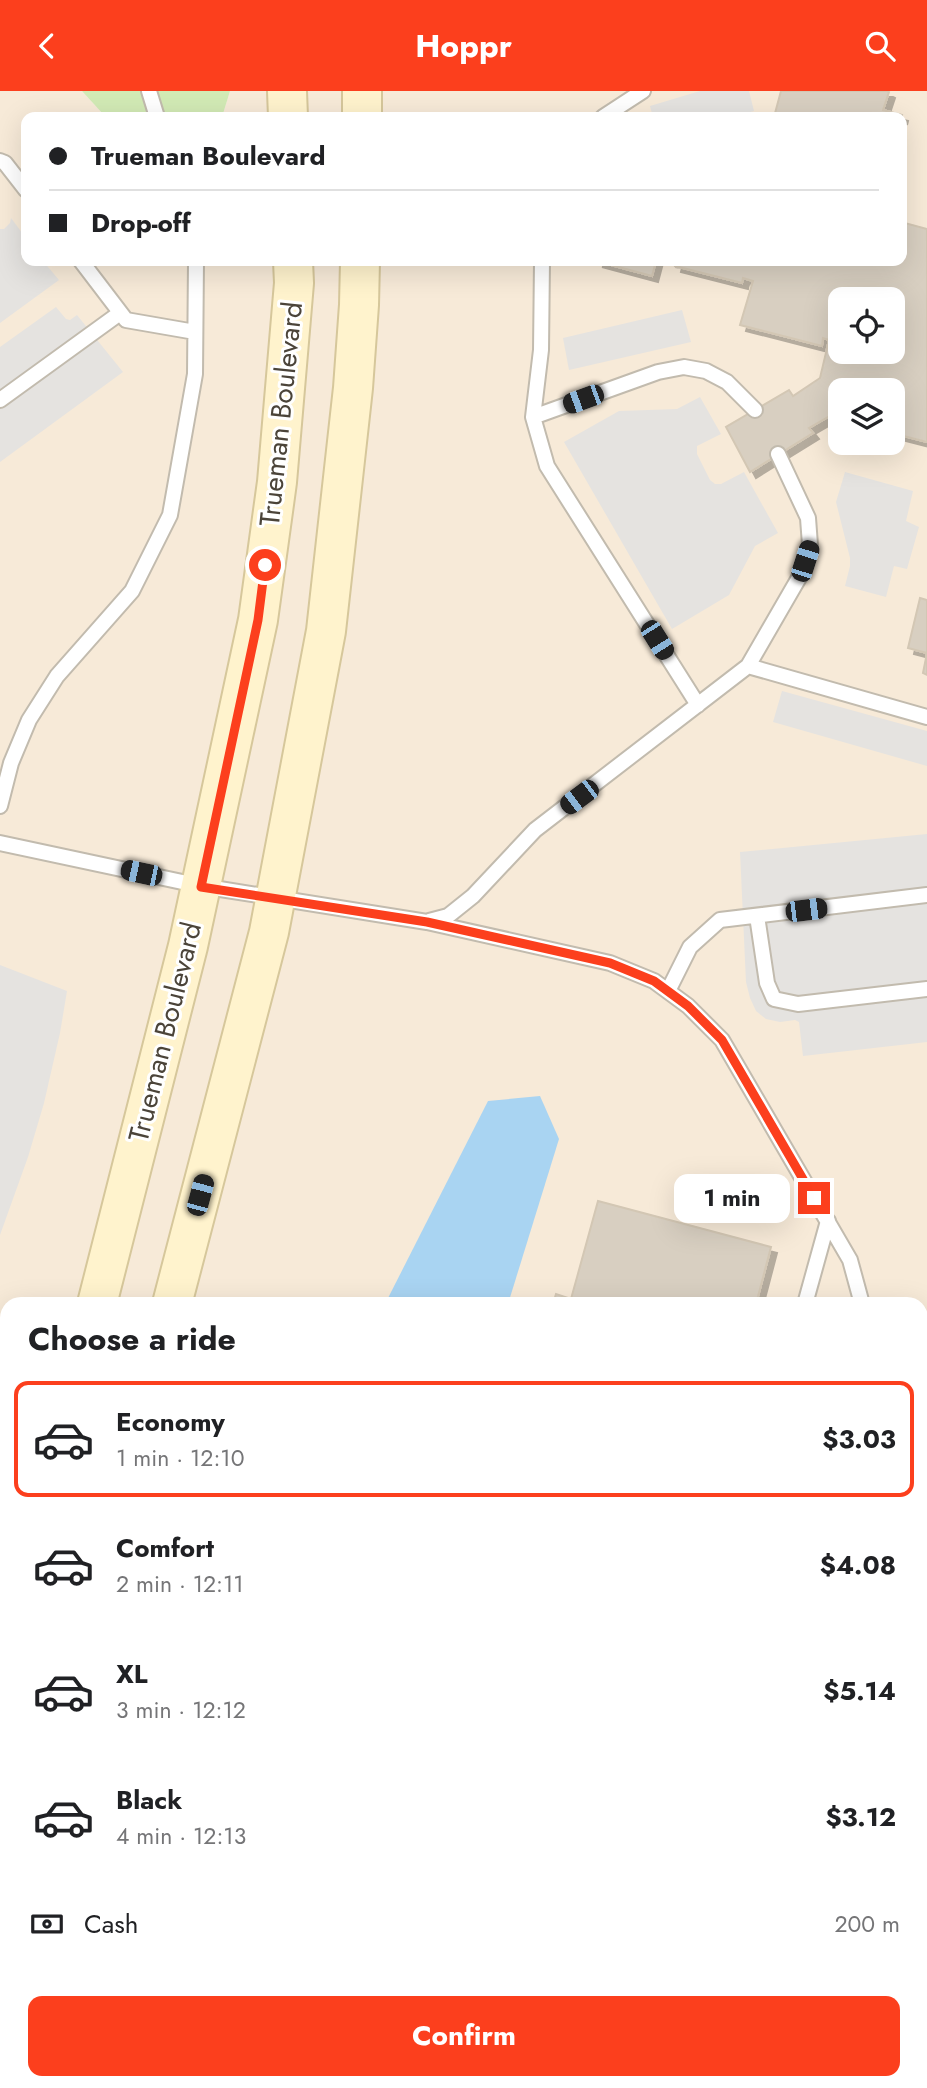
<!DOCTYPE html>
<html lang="en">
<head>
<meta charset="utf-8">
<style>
  :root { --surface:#fff; --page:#f6f6f6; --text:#202124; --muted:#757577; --line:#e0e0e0; --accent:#fc3f1d }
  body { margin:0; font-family:Jost,sans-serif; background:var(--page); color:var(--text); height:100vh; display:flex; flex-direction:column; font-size:26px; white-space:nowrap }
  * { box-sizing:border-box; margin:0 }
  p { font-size:23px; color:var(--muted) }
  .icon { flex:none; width:38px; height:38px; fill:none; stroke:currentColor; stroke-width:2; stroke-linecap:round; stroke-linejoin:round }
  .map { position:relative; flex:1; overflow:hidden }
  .details { position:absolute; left:0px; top:1206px; width:928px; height:793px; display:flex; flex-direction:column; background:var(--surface); border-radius:21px 21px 0 0; box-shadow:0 7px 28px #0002 }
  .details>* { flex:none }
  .top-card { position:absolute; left:21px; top:21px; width:886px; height:154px; border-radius:14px; box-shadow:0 7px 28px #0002; display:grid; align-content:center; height:154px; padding:0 28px; background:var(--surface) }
  .buttons { position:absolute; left:828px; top:196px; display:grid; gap:14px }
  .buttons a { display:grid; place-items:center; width:77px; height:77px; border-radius:14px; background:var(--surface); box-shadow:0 7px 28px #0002; font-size:35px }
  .end { position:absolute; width:32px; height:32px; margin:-16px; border:9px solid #fc3f1d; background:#fff; box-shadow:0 0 0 4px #fff }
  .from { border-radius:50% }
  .bubble { position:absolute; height:49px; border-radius:14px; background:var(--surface); box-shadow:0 7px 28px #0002; font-size:23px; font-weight:700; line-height:49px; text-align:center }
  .car { position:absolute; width:21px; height:42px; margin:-21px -10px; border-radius:9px; box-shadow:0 0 5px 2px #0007; background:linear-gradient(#222 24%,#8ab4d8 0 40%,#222 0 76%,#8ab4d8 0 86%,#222 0) }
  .top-card b { display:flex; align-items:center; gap:24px; height:66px; font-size:26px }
  .top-card b+b { border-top:2px solid var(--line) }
  .top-card i { width:18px; height:18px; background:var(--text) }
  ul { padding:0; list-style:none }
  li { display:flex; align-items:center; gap:21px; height:116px; margin:0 14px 10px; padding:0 14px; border:4px solid transparent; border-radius:14px }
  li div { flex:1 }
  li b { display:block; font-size:26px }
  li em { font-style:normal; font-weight:700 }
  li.current { border-color:var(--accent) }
  li>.icon { width:63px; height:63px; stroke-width:1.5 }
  h2 { padding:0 28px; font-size:32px; line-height:84px }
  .pay { display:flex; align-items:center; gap:18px; height:77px; padding:0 28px; font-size:26px }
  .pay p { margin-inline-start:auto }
  .cta { display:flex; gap:14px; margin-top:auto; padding:14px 28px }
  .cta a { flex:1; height:80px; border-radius:14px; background:var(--accent); color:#fff; font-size:28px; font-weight:700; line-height:80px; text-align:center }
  header { display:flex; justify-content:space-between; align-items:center; height:91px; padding:0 28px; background:var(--accent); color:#fff; font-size:32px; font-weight:700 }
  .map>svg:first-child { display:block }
</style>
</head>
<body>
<header><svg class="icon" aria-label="back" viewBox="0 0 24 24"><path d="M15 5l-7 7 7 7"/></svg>Hoppr<svg class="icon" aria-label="search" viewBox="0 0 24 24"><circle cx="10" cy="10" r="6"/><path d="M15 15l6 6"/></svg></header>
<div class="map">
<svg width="927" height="1997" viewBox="0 0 927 1997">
  <defs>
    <filter id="shadow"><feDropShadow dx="6" dy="6" stdDeviation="0" flood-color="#0004"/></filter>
  </defs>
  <rect width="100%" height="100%" fill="#f6f3ec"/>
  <path fill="#eae5da" d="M927,1545V1997H0V1743L7,1716V1992H920V1570Z"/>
  <path fill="#f7ead8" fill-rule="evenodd" d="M0,0H82L103,23L131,26H26V170H901V26H222L230,0H927V1545L921,1570L920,1213H7V1716L0,1743ZM840,208H892V261H840ZM840,299H892V352H840Z"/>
  <path fill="#d2eab5" d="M82,0H230L222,26H131L103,23Z"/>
  <path fill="#e5e3e0" d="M700,0H749L754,20L732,26H653L650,15Z
    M11,127L26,147V170H43L59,189L0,232V138H4L10,132Z
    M56,216L66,228L70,229L77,224L123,281L0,371V256Z
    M682,219L691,251L569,279L563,247Z
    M700,306L721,343L697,355V363L710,389L715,393H721L744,381L778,442L755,455L729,504L672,538L564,351L619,320L677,318Z
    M845,381L913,400L906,430L919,436L907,478L894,475L886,506L845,495L850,475V467L836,411Z
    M782,600L927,640V675L773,631Z
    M927,743V951L803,965L799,931L795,929L780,931L766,928L756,920L750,907L746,891L740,761Z
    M0,874L67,900L60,942L44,1012L28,1066L0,1144Z"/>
  <path fill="#a9d4f2" d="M540,1005L559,1048L508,1213H385L488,1010Z"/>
  <path fill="#d8cfc1" stroke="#d3c7b4" stroke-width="2" fill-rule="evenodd" filter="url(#shadow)" d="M781,0H887L889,1L883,19L902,24L901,28V26H774Z
    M901,131L927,138V351L892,342V299H840V319L809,337L813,342L750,381L726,336L789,299L793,305L820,287L829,249L823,247L822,255L740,234L753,190L743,187L742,192L675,175L676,171L669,170H901ZM840,208H892V261H840Z
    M596,170H656L652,185Z
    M920,507L927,509V584L923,582L927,562L908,557Z
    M598,1110L771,1156L756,1213H553L556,1203L571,1208Z
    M920,1958L927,1960V1997H895L897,1992H920Z
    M606,1992H672L670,1997H605Z"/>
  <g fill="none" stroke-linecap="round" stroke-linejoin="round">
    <g stroke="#c2bbae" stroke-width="18">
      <path id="lane" d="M149,0L157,26
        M603,26L643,0
        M0,70L5,72L26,99
        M81,170L126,229L195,241
        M542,170L541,259L533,326L547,375L698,614
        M0,309L120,222
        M533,326L658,281L684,276L706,280L727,291L755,319
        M748,575L800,485L810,454L808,427L778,363
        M0,715L11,672L29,629L57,585L132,500L170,424L195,283L196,170
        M0,752L201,795L427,831L610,872L654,890L688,915L722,949L850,1169L862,1213
        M757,825L767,892L774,908L798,913L927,898
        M429,830L448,825L473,805L535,739L748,575L927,626
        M668,900L690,856L720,829L927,804
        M805,1213L828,1130
        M0,1264L7,1267"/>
    </g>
    <g stroke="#d6c79b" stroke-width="42">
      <path id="secondary" d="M287,0L288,26
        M362,26V0
        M97,1213L188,855L258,529L277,391L294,192L293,170
        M172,1213L269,841L326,540L353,297L359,214L360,170
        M0,1592L7,1565
        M0,1866L7,1839"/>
    </g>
    <use href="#lane" stroke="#fff" stroke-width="14"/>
    <use href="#secondary" stroke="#fff3cd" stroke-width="38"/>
  </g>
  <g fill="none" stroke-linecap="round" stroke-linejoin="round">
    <path stroke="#fc3f1d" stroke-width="9" d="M265,474L258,529L201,796L427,831L610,872L654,890L688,915L722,949L814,1107"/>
  </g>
  <g text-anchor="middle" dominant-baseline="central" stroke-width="6" stroke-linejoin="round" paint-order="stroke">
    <g font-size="28" fill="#4b4439" stroke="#fff">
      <text transform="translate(281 323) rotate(-84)">Trueman Boulevard</text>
      <text transform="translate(165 941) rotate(-76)">Trueman Boulevard</text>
    </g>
  </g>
</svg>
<div class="buttons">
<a><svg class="icon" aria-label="locate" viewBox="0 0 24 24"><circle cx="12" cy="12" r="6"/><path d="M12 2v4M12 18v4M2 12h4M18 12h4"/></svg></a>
<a><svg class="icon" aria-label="layers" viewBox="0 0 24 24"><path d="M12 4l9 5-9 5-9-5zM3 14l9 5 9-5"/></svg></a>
</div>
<i class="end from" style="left:265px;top:474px"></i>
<i class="end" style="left:814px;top:1107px"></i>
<div class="bubble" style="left:674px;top:1083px;width:116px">1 min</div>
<i class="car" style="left:583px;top:308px;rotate:250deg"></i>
<i class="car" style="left:805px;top:470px;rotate:18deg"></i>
<i class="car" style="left:657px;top:549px;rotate:148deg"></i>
<i class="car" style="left:579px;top:706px;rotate:233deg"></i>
<i class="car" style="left:141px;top:782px;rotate:282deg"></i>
<i class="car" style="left:806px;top:819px;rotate:83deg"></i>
<i class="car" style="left:200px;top:1104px;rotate:15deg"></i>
<div class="top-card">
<b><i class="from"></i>Trueman Boulevard</b>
<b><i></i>Drop-off</b>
</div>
<section class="details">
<h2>Choose a ride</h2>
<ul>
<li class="current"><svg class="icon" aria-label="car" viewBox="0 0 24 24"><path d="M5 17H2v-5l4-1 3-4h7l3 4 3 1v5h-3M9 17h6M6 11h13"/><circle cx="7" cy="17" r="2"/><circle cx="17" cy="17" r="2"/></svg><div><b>Economy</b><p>1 min · 12:10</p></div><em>$3.03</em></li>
<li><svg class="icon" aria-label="car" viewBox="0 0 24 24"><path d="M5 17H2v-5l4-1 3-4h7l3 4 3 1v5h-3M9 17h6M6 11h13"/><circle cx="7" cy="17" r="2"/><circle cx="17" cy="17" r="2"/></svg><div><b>Comfort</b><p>2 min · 12:11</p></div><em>$4.08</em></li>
<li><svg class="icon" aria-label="car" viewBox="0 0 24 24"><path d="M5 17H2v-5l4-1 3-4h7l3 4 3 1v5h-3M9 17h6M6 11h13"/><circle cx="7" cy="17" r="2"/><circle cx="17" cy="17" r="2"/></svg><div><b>XL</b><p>3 min · 12:12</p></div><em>$5.14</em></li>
<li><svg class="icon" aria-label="car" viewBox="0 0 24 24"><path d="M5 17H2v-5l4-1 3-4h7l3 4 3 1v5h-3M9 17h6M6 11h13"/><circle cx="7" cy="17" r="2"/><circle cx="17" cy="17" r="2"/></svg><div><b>Black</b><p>4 min · 12:13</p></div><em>$3.12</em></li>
</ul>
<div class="pay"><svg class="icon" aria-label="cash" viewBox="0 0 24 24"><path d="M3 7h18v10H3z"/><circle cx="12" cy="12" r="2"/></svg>Cash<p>200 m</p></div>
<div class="cta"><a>Confirm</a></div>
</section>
</div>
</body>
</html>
